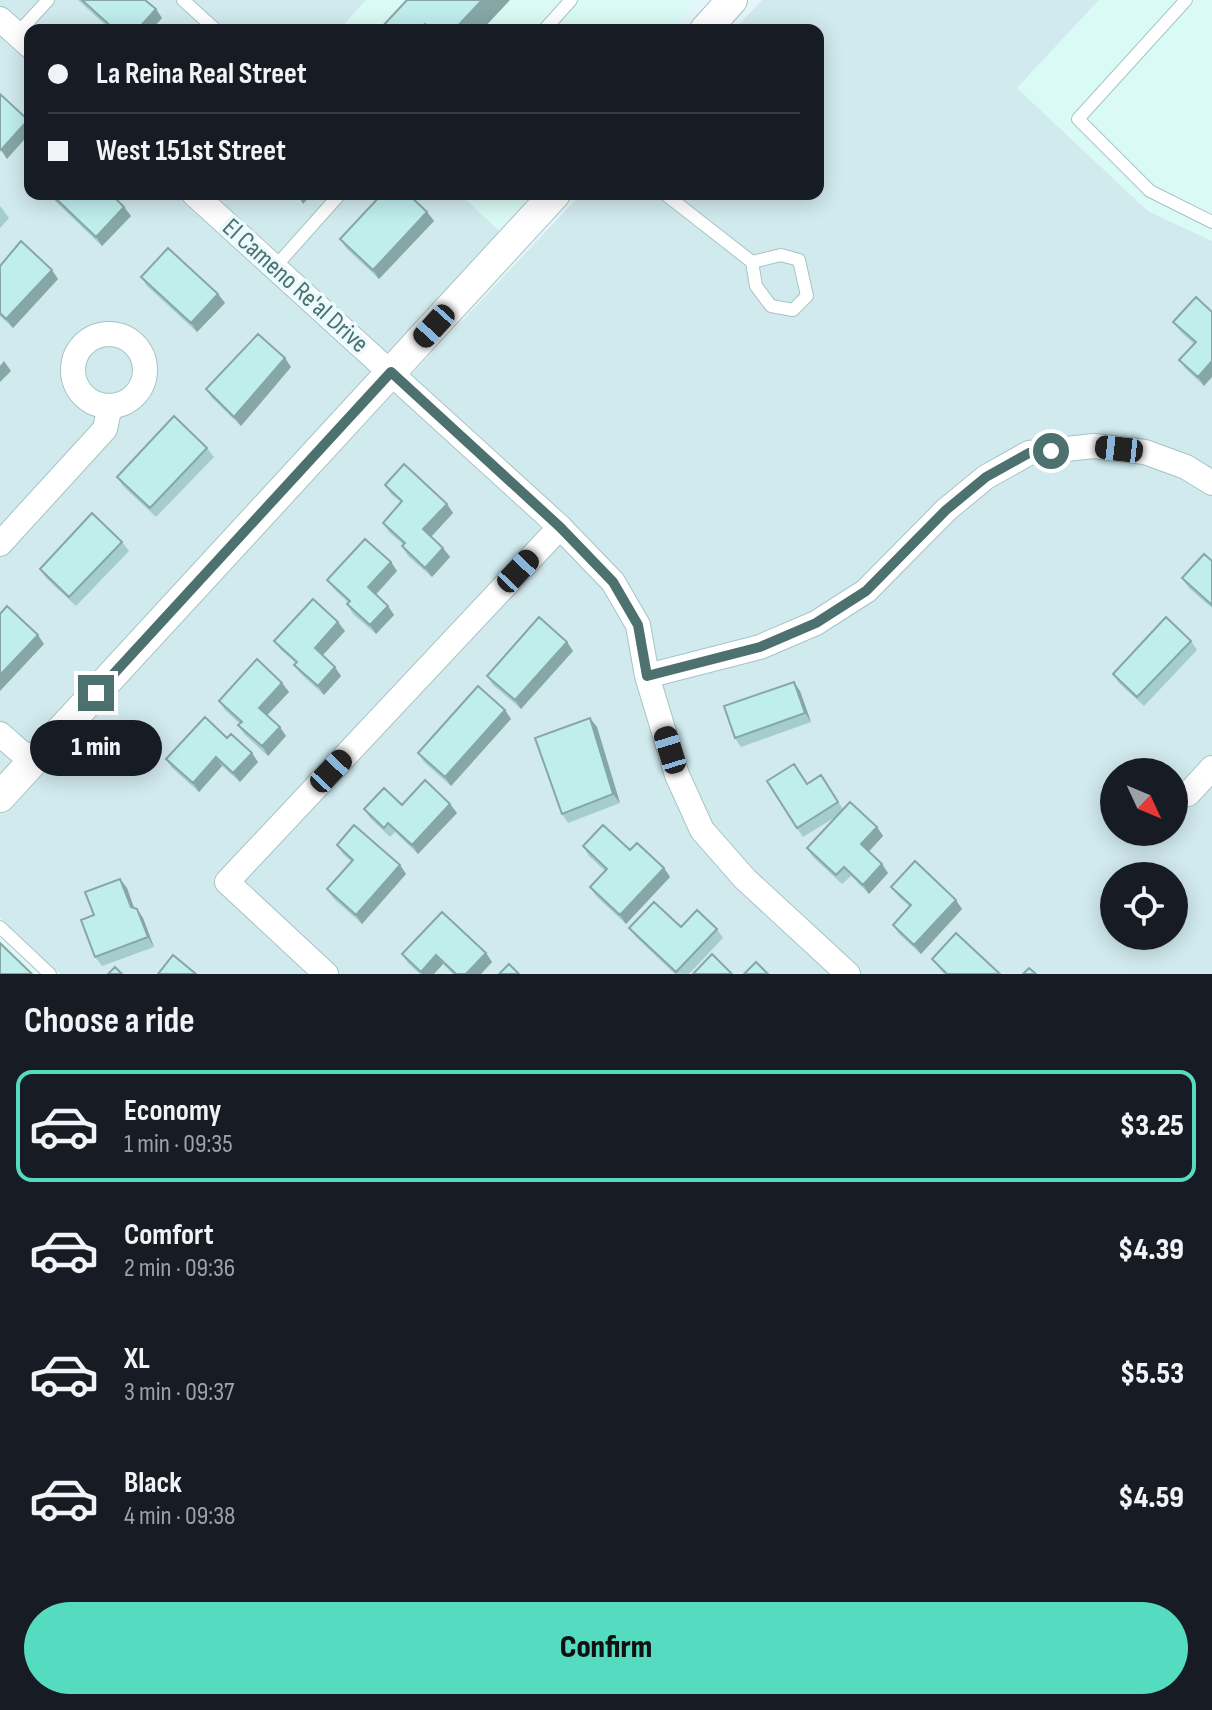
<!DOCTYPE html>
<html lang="en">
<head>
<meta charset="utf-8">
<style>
  :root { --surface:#171b24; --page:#242831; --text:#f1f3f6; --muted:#9ea1a6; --line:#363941; --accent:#54dbc0 }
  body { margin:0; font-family:"Sofia Sans Condensed",sans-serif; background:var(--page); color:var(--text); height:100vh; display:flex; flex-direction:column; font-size:30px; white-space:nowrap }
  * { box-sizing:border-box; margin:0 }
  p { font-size:26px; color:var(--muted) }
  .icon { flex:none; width:44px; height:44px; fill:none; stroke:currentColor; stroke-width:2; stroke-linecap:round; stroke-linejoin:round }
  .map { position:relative; height:974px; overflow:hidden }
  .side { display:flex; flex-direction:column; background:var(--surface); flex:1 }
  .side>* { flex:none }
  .banner { position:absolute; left:24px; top:24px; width:800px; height:176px; border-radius:16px; box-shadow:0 4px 20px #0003; display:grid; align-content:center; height:176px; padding:0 24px; background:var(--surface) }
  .needle { width:52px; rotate:134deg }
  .fabs { position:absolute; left:1100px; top:758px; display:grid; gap:16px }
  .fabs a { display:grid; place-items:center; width:88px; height:88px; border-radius:50%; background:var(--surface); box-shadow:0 4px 20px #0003; font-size:40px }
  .end { position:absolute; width:36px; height:36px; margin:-18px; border:10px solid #4c716f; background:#fff; box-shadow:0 0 0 4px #fff }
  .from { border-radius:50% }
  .bubble { position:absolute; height:56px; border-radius:28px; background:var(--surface); box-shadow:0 4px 20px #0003; font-size:26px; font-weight:800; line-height:56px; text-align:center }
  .car { position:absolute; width:24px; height:48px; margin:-24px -12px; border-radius:10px; box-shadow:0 0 6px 2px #0007; background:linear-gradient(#222 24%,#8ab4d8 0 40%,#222 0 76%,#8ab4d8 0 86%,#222 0) }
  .banner b { display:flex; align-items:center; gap:28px; height:76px; font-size:30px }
  .banner b+b { border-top:2px solid var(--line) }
  .banner i { width:20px; height:20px; background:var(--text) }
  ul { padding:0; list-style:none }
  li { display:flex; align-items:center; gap:24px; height:112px; margin:0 16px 12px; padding:0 8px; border:4px solid transparent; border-radius:16px }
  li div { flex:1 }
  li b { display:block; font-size:30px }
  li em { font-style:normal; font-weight:800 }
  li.on { border-color:var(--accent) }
  li>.icon { width:72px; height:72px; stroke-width:1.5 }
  h2 { padding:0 24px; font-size:36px; line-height:96px }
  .button { display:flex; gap:16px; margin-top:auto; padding:16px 24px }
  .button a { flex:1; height:92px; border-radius:48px; background:var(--accent); color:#111; font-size:32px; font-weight:800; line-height:92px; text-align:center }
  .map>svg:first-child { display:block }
</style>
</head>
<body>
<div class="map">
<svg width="1212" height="974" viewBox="0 0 1212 974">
  <rect width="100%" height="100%" fill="#e5f6fa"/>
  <path fill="#d1eaee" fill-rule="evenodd" d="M0,0H366L339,30H30V194H460L505,236L0,783Z
    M762,0H1099L1017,88L1148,211L1212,241V974H60L0,918V813L581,194H818V30H734ZM1114,772H1174V832H1114ZM1114,876H1174V936H1114Z"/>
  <path fill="#dafaf6" d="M366,0H695L671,30H339Z
    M1099,0H1212V241L1148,211L1017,88Z
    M460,194H539L505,236Z"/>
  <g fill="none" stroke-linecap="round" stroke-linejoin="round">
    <g stroke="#a7c4c5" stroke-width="14">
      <path id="service" d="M183,0L216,30
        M1186,0L1078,119L1150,191L1212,222
        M544,30L571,0
        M17,34L48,0
        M665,194L752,262L756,286L771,306L793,310L807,296L799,260L781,255L752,262
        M275,267L340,194
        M0,927L50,974"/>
    </g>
    <g stroke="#a7c4c5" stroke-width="26">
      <path id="minor" d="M0,19L30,46
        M194,194L560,527L613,582L638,625L647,676L677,775L702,830L745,879L848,974
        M73 370a36 36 0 1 1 72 0a36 36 0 1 1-72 0Z
        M0,544L105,429L110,406
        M647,676L760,647L816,623L866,591L946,510L986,477L1029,453L1094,446L1145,452L1186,467L1212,483
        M0,734L32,762
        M1188,794L1212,768
        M326,974L227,882L560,527"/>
    </g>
    <g stroke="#a7c4c5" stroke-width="32">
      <path id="tertiary" d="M705,30L732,0
        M0,797L555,194"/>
    </g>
    <use href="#service" stroke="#fff" stroke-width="12"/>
    <use href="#minor" stroke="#fff" stroke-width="24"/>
    <use href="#tertiary" stroke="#fff" stroke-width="30"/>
  </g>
  <path fill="#a4cdcc" d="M78,0H145L162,18L151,30H111Z
    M50,194L124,207L131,216L102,246L55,201Z
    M0,206L9,218L0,228Z
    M427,212L434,221L379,279L346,248L340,239Z
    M0,266L58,279L13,328L0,316Z
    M141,277L218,294L225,303L197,332L147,286Z
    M1196,297L1204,386L1186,369L1179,360L1194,344L1180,331L1173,322Z
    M291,367L241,426L212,398L206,389Z
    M207,448L214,457L156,517L123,486L117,477Z
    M385,485L447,504L453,513L431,537L443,548L450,557L432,577L408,556L402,546L404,545L389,532L383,523L401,502L391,494Z
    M122,542L129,551L76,606L46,578L40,569Z
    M1212,561V608L1189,588L1182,578Z
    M391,562L397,571L376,595L388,606L394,615L376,634L353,614L347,604L349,603L334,589L327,580Z
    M345,631L323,655L341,676L324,695L301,674L294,665L296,663L281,650L274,641Z
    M1191,641L1197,650L1144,706L1119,683L1113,674Z
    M567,642L573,651L521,709L493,685L487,676Z
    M282,683L289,692L267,716L286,736L268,756L245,735L238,725L240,724L225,710L219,701Z
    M800,691L811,722L741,747L735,738Z
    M505,710L511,719L451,786L424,762L418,753Z
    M597,727L620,803L568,823L562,814Z
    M227,738L258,762L240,782L222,766L199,792L172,768L166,759Z
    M821,775L843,809L877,827L883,836L869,852L888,873L869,894L851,876L842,884L813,857L807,848L837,816L803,837L797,828L808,783Z
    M450,804L457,813L418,854L395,832L390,837L370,818L364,809L402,805Z
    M337,845L400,865L406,874L362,924L333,898L327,889L352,862L343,854Z
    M583,846L664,868L670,877L626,924L596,896L590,887L605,871L589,856Z
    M120,879L127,888L134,908L137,909L143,918L154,947L102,966L95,957L94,915Z
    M891,887L962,909L921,954L899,934L893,925L910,907L898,896Z
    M681,927L717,929L723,938L689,974H675L636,937L629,928Z
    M486,953L492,962L481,974H453L443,964L434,974H420L408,963L402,954Z
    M932,959L1000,974H944Z"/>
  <path fill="#86a7a6" d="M482,0H510L482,30H454Z
    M156,9L162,18L151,30H137Z
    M425,24L430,30H419Z
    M28,120L30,123V133L7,159L1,150Z
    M297,194H312L303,204Z
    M124,207L131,216L102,246L96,237Z
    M427,212L434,221L379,279L373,270Z
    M52,270L58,279L13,328L6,319Z
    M218,294L225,303L197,332L191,323Z
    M285,358L291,367L241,426L234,417Z
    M4,361L11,371L0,382V366Z
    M1212,361V377L1204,386L1198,377Z
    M447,504L453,513L429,539L423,529Z
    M443,548L450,557L432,577L425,568Z
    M391,562L397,571L374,596L368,587Z
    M388,606L394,615L376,634L370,625Z
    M338,622L345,631L321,657L315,648Z
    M38,635L44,644L0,691V675Z
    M567,642L573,651L521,709L515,700Z
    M335,667L341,676L324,695L318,686Z
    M794,682L800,691L811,722L805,713Z
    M282,683L289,692L265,717L259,708Z
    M505,710L511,719L451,786L445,777Z
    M590,718L597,727L620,803L613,794Z
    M280,727L286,736L268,756L262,746Z
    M252,753L258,762L240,782L233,773Z
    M216,757L222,766L199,792L193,783Z
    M450,804L457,813L418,854L412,845Z
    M877,827L883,836L867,853L861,844Z
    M882,864L888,873L869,894L863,885Z
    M400,865L406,874L362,924L356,915Z
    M664,868L670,877L626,924L620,915Z
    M120,879L127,888L137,916L131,907Z
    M956,900L962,909L921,954L914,945Z
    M137,909L143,918L154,947L148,937Z
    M486,953L492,962L481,974H466Z
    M436,955L443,964L434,974H422L421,972Z"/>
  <path fill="#bfeeed" stroke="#86a7a6" stroke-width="2" d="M82,0H145L156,9L137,30H115Z
    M407,0H482L454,30H432L425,24L419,30H379Z
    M0,94L28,120L1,150L0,149Z
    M51,194H111L124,207L96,237Z
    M382,194H408L427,212L373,270L340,239Z
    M21,241L52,270L6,319L0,313V266Z
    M168,248L218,294L191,323L141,277Z
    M1196,297L1212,312V361L1198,377L1179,360L1196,342L1173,322Z
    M258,334L285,358L234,417L206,389Z
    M174,416L207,448L150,508L117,477Z
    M404,464L447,504L423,529L443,548L425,568L402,546L405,543L383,523L402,501L385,485Z
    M92,513L122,542L69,597L40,569Z
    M365,539L391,562L368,587L388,606L370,625L347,604L350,601L327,580Z
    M1204,554L1212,561V605L1182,578Z
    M313,599L338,622L315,648L335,667L318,686L294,665L297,662L274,641Z
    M7,606L38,635L0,675V614Z
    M539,617L567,642L515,700L487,676Z
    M1166,617L1191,641L1137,697L1113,674Z
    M257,659L282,683L259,708L280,727L262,746L238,725L242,722L219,701Z
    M794,682L805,713L735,738L724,706Z
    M478,686L505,710L445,777L418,753Z
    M205,717L227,738L231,734L252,753L233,773L216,757L193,783L166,759Z
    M590,718L613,794L562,814L535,738Z
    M794,764L807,784L821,775L838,802L797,828L767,781Z
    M425,780L450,804L412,845L388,823L384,828L364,809L384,788L402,805Z
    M850,802L877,827L861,844L882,864L863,885L844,867L836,875L807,848Z
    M354,825L400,865L356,915L327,889L353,860L337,845Z
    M603,825L630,850L637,843L664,868L620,915L590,887L607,869L583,846Z
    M915,861L956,900L914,945L893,925L911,905L891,887Z
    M120,879L131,907L137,909L148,937L95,957L81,920L94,915L85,892Z
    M654,902L681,927L697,910L717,929L676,972L629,928Z
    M442,912L486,953L466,974H456L436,955L421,972L402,954Z
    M956,933L1000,974H947L932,959Z
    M0,943L32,974H0Z
    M712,954L732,974H693Z
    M173,955L196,974H158Z
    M756,962L768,974H744Z
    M509,964L519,974H499Z
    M115,967L122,974H108Z
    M1029,968L1036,974H1023Z"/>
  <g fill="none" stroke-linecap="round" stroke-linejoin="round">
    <path stroke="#4c716f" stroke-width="10" d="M96,693L391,372L560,527L613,582L638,625L647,676L760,647L816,623L866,591L946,510L986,477L1029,453L1051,451"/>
  </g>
  <g text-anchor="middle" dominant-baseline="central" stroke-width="7" stroke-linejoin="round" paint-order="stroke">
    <g font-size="26" fill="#4c716f" stroke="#ebfafd">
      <text transform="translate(295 286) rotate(42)">El Cameno Re'al Drive</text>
    </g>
  </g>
</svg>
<div class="fabs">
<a><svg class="needle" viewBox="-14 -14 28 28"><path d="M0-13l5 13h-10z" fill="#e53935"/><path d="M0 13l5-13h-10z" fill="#9ea1a6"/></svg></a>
<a><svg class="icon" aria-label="locate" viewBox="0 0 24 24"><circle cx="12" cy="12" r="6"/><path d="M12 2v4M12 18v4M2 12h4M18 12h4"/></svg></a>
</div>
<i class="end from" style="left:1051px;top:451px"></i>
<i class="end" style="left:96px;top:693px"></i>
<div class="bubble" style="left:30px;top:720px;width:132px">1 min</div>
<i class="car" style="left:434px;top:326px;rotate:222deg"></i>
<i class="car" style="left:1119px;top:449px;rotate:276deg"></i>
<i class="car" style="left:518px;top:571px;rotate:43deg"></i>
<i class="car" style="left:670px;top:750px;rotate:343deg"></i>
<i class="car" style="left:331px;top:771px;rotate:43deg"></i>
<div class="banner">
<b><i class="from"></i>La Reina Real Street</b>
<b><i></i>West 151st Street</b>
</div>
</div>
<section class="side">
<h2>Choose a ride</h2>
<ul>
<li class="on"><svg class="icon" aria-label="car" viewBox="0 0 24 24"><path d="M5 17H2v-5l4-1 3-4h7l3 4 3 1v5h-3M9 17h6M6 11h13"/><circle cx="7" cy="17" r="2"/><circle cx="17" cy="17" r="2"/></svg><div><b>Economy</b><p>1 min · 09:35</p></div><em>$3.25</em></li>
<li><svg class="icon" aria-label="car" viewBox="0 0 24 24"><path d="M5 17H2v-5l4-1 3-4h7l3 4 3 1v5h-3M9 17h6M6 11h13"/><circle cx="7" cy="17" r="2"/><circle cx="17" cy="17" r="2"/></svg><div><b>Comfort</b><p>2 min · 09:36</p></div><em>$4.39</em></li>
<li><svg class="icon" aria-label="car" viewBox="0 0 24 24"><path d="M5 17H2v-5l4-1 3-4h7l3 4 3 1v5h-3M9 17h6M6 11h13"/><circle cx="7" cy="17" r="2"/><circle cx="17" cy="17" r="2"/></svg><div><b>XL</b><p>3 min · 09:37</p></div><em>$5.53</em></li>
<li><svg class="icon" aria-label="car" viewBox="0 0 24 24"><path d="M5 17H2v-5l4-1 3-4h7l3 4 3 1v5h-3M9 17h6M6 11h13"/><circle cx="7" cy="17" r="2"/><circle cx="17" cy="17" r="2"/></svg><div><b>Black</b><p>4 min · 09:38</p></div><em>$4.59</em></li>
</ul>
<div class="button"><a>Confirm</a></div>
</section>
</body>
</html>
